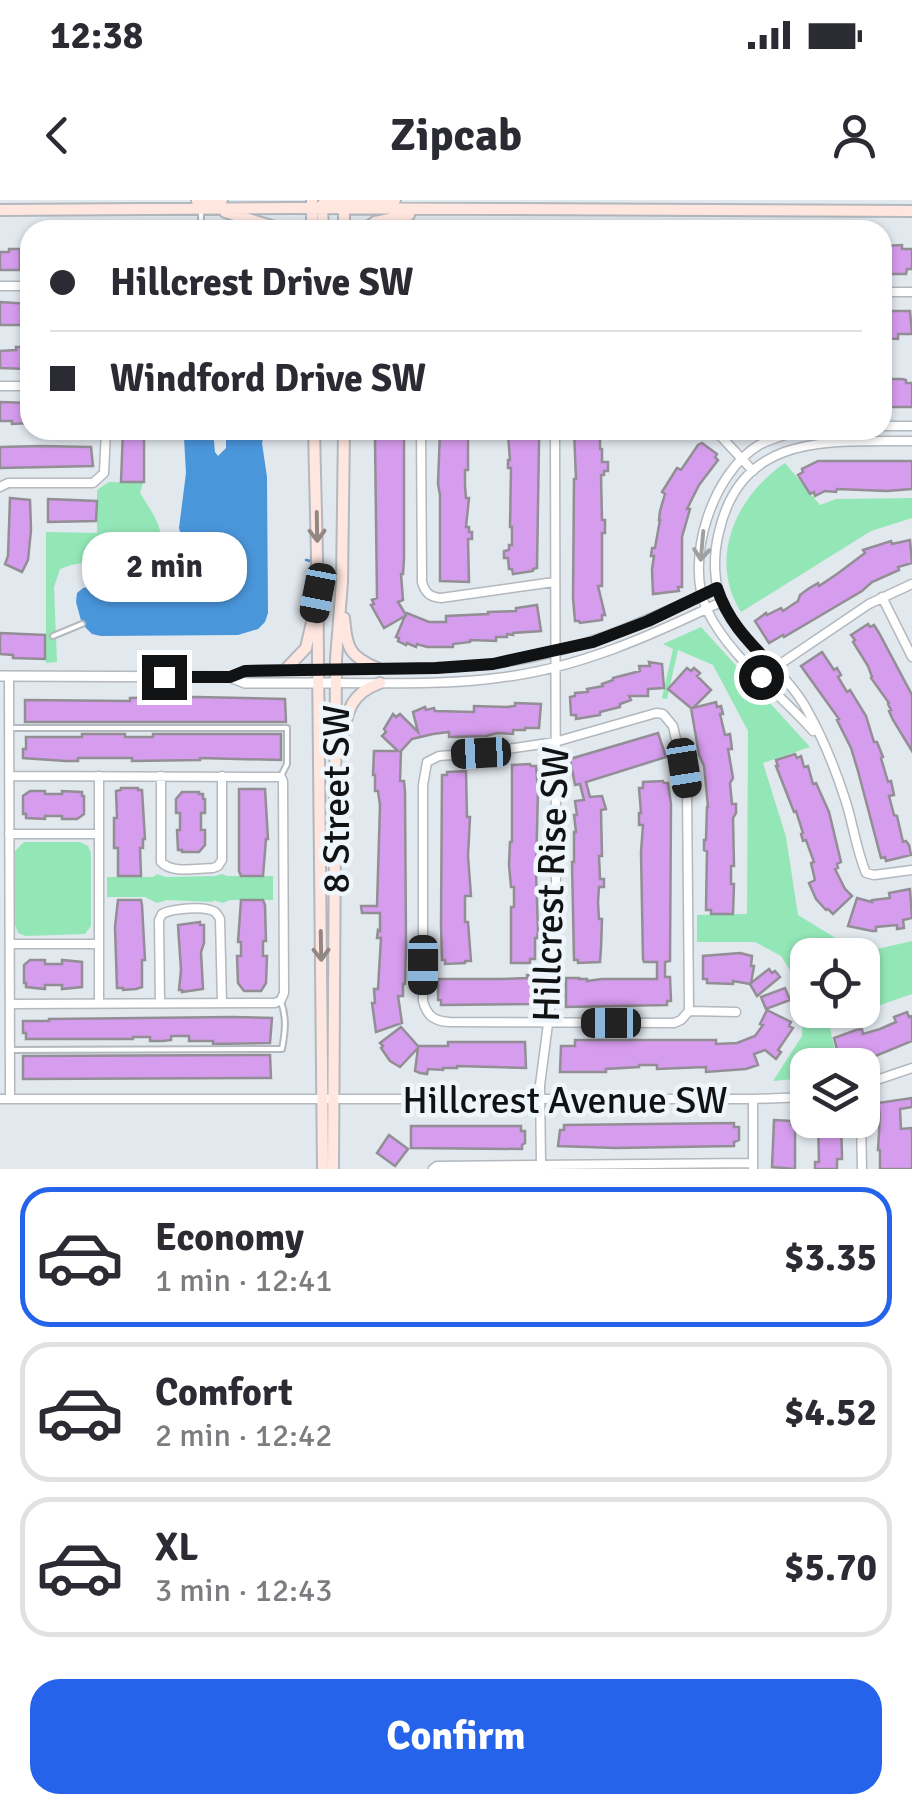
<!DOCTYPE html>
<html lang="en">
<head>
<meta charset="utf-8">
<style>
  :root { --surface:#fff; --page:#f2f2f3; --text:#2b2b33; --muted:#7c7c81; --line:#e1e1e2; --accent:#2563eb }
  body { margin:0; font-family:Signika,sans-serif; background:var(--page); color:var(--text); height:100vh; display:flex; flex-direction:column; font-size:38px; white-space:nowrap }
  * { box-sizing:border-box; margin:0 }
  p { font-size:32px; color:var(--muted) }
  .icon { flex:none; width:55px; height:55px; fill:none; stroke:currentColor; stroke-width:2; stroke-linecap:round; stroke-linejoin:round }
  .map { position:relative; height:969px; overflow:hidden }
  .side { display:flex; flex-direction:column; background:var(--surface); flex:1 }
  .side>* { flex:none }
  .banner { position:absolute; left:20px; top:20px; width:872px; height:220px; border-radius:30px; box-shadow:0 2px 8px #0004; display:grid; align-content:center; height:220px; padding:0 30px; background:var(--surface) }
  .tools { position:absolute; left:790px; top:738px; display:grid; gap:20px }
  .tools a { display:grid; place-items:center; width:90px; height:90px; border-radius:20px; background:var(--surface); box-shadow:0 2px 8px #0004; font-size:50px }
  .end { position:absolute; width:45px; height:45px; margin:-22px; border:12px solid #101214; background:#fff; box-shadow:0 0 0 5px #fff }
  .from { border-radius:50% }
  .bubble { position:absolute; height:70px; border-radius:30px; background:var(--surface); box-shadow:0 2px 8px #0004; font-size:32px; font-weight:700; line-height:70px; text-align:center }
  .car { position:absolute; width:30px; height:60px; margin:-30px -15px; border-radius:12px; box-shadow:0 0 8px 2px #0007; background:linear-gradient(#222 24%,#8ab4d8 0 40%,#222 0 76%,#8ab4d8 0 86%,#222 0) }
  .banner b { display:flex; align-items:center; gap:35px; height:95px; font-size:38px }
  .banner b+b { border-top:2px solid var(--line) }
  .banner i { width:25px; height:25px; background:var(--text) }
  ul { padding:18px 0 0; list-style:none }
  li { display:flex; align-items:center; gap:30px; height:140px; margin:0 20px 15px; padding:0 10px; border:5px solid var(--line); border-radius:30px }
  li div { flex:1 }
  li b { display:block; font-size:38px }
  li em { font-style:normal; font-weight:700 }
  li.active { border-color:var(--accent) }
  li>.icon { width:90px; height:90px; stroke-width:1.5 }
  .primary-button { display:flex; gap:20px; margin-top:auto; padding:20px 30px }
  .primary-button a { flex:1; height:115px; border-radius:30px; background:var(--accent); color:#fff; font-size:40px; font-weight:700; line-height:115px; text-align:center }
  .status { display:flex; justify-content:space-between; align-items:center; height:70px; padding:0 50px; background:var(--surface); direction:ltr }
  .status svg { height:28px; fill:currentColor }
  header { display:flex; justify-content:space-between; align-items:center; height:130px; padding:0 30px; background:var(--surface); font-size:45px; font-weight:700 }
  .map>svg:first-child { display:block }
</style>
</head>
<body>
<div class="status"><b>12:38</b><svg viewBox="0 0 49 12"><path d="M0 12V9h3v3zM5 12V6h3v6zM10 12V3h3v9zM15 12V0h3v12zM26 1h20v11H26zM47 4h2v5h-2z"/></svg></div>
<header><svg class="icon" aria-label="back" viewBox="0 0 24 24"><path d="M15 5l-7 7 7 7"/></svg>Zipcab<svg class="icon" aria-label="person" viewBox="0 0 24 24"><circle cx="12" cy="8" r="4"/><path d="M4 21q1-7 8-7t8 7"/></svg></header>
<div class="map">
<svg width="912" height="969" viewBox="0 0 912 969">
  <rect width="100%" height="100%" fill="#e1e8ee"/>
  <path fill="#93e7b7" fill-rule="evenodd" d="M785,263L820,305L836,299L912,298V318L871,331L741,412C707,358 737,295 785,263Z
    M109,282L143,283L140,293C152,312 166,330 161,355C147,371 119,373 100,366L99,360L71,365L60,369L54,387L57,462L46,463V332L97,333V290Z
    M701,427L810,547L763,563L786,637L798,715L860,753L912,741V794L829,823L838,865H808L807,878L773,881L802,836V789L781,756L755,742H697V715L747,714L748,531L713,465L678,450L667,499L662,498L673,449L663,444ZM808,755H862V810H808Z
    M24,642H80L88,646L91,653V726L85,734L26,736L18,733L15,725V651Z
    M157,674L166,677L215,676L222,674L227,676H273V700H230L223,703L213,700V702L167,700L157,703L145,697H107V677H153Z"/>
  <path fill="#4a96db" d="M193,230H213L215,252L218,256L226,248V230H265L262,243L267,277L268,413L265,422L258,429L238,435L101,436L92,434L82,424L76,402L77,393L83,388L126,381L203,379L206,377L204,370L189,363L179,328L186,273L184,238L191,236Z"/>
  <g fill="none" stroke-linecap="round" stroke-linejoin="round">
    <path stroke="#4a96db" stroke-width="2.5" d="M306,360L311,361"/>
  </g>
  <path fill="#d69ced" stroke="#938e95" stroke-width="2.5" d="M902,45V49H912V69H907L906,74H884L882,46Z
    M9,49H20V70H0V52H9Z
    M0,102L30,104V122H21V125H0Z
    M882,111H910L912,134H898V139L882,138Z
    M16,147H27V169L0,168V151L16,150Z
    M883,179H902L906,180V183H912V207H882Z
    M0,202L30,203V223L12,224V221H0Z
    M123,230H144V282H121Z
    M378,230H404V358L403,374H401L403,400L398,402L406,415L407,413L429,422H446V416L488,414V412L516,411V408L537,405L541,431L513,433V435L507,434V437H496V441L470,440V442L453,444V447H427L417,444L416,447L407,443L406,445L398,441L399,438L396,437L405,416L384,428L371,405L374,404L372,400L377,398L375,239L376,231Z
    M513,230H534V232H539V243L537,368L533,369V371L513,374L512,369H509L508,358H504V351L509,350V345H512V327H510L511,268H508V260H510L508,235H513Z
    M574,230H600V249H602V262H608V271H604V275H601L602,320H605V333H602V386H598L605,415H602V420L580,423L579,421H575L573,398L574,279H576Z
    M440,231L468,232V270H465V285L466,298H469L466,327H469V332H472V339H468L469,382L440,381V295L438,284Z
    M702,243L717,254L715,257L718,260L699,285L687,309H690L682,337V387H678L679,391L653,394L652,369L654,356H651L652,348H655L660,320H659L660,311L665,294L662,292L677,268L681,270L698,245Z
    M41,246L91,247L93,266L0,268V247Z
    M818,261H912V289L887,291L837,289L836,292L825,291L815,296L814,292L810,294L798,275L803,272L802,269Z
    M10,298L30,300L31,330L28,360L22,372L5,364L8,356Z
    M48,299L97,301L96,321L48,322Z
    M910,340L912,363L898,367L899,370L872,382L862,391L784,437L783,435L769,443L755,421L766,413L767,415L781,408L783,411L798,401L800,395L808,389L818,383L819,386L837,374L865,353L863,350L891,341L892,344Z
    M868,424L870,427L874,425L879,433L912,495V551L893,520L889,511L891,510L888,504L889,503L871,478L872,477L868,466L853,442L855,440L851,435Z
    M0,433L45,435V459L13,458V455L0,454Z
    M822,452L834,470L837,468L841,475L838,477L847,492L850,490L866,516L874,542H877L883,557L881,558L888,582L891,581L894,595L889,596L894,615L897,616L903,642L906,641L909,645L911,655L886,661L885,657L881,658L858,571L851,548L837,520L839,519L801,466Z
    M649,462L662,464L664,488L648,489V496H629L631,500L620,504V507L600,512V515L576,519V515H571L570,497L575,496V493L588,492L587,489L603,486L602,484L613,480V478L640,471L639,466H650Z
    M687,468L691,471L694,468L700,473L697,476L711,490L693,508L716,502L717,507L721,506L723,514H720L725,535L730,534L732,549H728L733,578L730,583L732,604H736V613L733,618L734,666H731V684H734L733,714H711V710H706L707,651L704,650V640H706L707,607H708L704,566L699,555L691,508L668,489Z
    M196,497L285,499L286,522H25V500L130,501V498Z
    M515,503L541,504L539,528H525V530H513V534L497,533L486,536L449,537V532L433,534L412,539L401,551L400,581H404L405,592L406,745L405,784H403V796H398L402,823L376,832L372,803H375L374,789H378L381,738H377L378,730L380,731V713H362L361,706H377L380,605L378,591H375V575H373L374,551H398L382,536L386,532L384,529L393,514L396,517L400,514L418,532L413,512L425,507L426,510L434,508L435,511L474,512V506L507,507L515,506Z
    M658,533L666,557L586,582L590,597L602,596L606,609L601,610L602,656H599L600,679H604V687H599L598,702L599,719H602L601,748L600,762L578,763V760H574L572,662H574V632H576L574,615H577L575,601L584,600L580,584L575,585L570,559Z
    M82,534H125V537H153V534H281V560L200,558V560L132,561V558H78V561H66L23,558V549H26V537H82Z
    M795,554L797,558L801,556L804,567L808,566L813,584L816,583L829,612L841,662L837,664L838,668L835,669L845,689L852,696L833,714L828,709L826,710L816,699L809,683L815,680L811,663L814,662L806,640L803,641L801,634L803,633L796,611L794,612L776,566H778L776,560Z
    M530,564L531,566H536L538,590L536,671L538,732L537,738H535V759H530V763H511V707H514V687H511L509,665L510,642H512V565Z
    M466,571L467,617H470L468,656L471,696H465V722H468L471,761H465V763L445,764V760H442L441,725L442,575H447V572Z
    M663,581L664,583H668L671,604L670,761L665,762V777H670L671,801H667V805L566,807V778H579V779H587V781L602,779H657V762H644L643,759L641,652L643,625H639V613H641L639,588H643V582Z
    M121,588H138V590H142L145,639H143V648H140L141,676H118V648H114V618H117L116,591L121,590Z
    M239,589H265L268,639H266L263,676H241L239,671Z
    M30,591H45V594H62V591L82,592V596H84V614L77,619H62V616H45V619L26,618V614H23V596Z
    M182,592H199V594H203V599H205V613H201V630H205V645L199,652H182V650H178L177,630H180V613H176V599Z
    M910,689L912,718L903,720L904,728L897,729V725L876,727V731H872L848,726L857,698L872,702V700L890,698L889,693Z
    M118,700H141L142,705L145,760H142V787L136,789L123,790V788H117L115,727Z
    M241,700H263L265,705L266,741H263V756H267L266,783L261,791H244L238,783L237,756H241V742H238Z
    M200,722V725H204V743L201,752L203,789L182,792V790H179L181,770L178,725Z
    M740,753L752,756L751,766H754L751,783L769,769L772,773L775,771L780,777L757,796L750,784L733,781V784L707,783V779H703V756Z
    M30,760H45V764H62V760L82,762V787L62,789V785H45V789L26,787V783H24V765Z
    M527,775H535V779H537V800H534V804L441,805V800H438V779H503L527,778Z
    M785,788L790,800L766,809L761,797Z
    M767,810L791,822L789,826L793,828L778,850L781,852L776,859L765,850L754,854L758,865L746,869L706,872V867L657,869V865H639V867L606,869V872H560L561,846H575V840H716V844L737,843L755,836L763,825L760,824Z
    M907,812L909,817L912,816V841L873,857L844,865L843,860L840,861L834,838L856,830L862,829L863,834L880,829L896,822L894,817Z
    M233,817L272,818L270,843L213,844V841H189V836H171V840L163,841H150V837H133V839H26V833H23V821H49V819Z
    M401,827L418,846H448V842H525L526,868L457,866V868H443V870L428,869L427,874L420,873L415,871L418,848L400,867L390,861L381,848L383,846L380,843Z
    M270,855L271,878L23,879V856Z
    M912,898V907L900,909L901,929L912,928V969H880V950H878L880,915L878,903Z
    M774,920L791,921V925H795V969L772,967Z
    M818,920L841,922L842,955V959H837V969H815V962H819Z
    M734,923V927H739V940L734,942V946L616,948L558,946L560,930H564V925Z
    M411,926H521V931H525V943L522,945V949L411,948Z
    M389,935L408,949L395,966L377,953Z"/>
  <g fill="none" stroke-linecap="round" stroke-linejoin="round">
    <g stroke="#b2b8be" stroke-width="8">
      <path id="service" d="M201,30V13
        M53,436L82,424
        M9,528H287V564L282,574
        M10,850L282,849C285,833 287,818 281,802"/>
    </g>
    <g stroke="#b2b8be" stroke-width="11">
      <path id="minor" d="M0,86H30
        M882,92H912
        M0,186H30
        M882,226H912
        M421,230L422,382C425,393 430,397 441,398L554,382
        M715,230L753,271
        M802,230C788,234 772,238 759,245C712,273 684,361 707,410C730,458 779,492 813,531
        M912,241C831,242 742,231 719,332C713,356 713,385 724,407C744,447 784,469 806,508C822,536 835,568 845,599C853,623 856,649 866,673L874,675L912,670
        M0,287L8,283H93L104,273L106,230
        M882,397L912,457
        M336,469C388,468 440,470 491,464C573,455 644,422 717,388
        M9,477L10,899
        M761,477L869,404L912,384
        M336,483C390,483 444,485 497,478C577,469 650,436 721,402
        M656,513L663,514L673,526L687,588L689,811L681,820L674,823L449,822C434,821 427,816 423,801V585L427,562L439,556L481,553L555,542Z
        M9,576L281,577L283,581L284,793L281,800L275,803L10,804
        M99,576V803
        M161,576V662C172,674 197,668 213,668L218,666L222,660V576
        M9,634H99
        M10,744H99
        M160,803L159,720L162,714C171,709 205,705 215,712C217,714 219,717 220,719L222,803
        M689,811L736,812
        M862,885L912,868
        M0,899H753L808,897
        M861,920L862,969
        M541,965L540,885L551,801L556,691L555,230
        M433,969L437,966L753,963
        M753,969V899"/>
    </g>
    <g stroke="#b2b8be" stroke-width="12">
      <path id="tertiary" d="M0,476L230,477L245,483H336
        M230,477L245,471L336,469"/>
    </g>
    <g stroke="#b2b8be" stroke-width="14">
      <path id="secondary" d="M312,0V30
        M197,1L222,0
        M322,5L336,2L395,0
        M322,6L323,30
        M344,6V30
        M0,10L291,8L912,11
        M225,12L285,30
        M364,30L375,22L409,15
        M314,230L317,357L323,969
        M344,418C347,447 348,456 377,468
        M286,469L306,448L313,418
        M341,543C347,513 349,494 380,483
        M333,969L336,459L342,382L344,230"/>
    </g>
    <use href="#service" stroke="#fff" stroke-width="4"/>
    <use href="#minor" stroke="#fff" stroke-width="8"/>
    <use href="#tertiary" stroke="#fff" stroke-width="9"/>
    <use href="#secondary" stroke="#ffe7e0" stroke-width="10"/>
  </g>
  <defs><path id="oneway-shaft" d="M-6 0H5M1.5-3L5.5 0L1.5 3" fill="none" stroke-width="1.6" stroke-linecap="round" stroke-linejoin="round" transform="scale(2.5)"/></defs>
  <g stroke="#938784">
    <use href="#oneway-shaft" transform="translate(317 327) rotate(89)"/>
    <use href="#oneway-shaft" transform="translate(321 746) rotate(89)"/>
  </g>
  <use stroke="#9fa0a1" href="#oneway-shaft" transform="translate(702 346) rotate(95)"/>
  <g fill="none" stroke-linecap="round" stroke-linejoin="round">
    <path stroke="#101214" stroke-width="12" d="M164,477H230L245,471L436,468L493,464L593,442L648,421L717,388C728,422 750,443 774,468L761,477"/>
  </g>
  <g text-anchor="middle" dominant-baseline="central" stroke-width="9" stroke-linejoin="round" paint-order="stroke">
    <g font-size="38" fill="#101214" stroke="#eef5fb">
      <text transform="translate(336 599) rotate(-90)">8 Street SW</text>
      <text transform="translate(551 684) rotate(-88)">Hillcrest Rise SW</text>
      <text x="565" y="900">Hillcrest Avenue SW</text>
    </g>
  </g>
</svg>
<div class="tools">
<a><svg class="icon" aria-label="locate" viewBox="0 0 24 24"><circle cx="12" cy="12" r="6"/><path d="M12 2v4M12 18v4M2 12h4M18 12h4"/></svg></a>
<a><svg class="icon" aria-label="layers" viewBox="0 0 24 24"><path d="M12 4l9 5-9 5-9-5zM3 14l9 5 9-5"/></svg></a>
</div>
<i class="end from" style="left:761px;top:477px"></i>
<i class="end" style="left:164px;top:477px"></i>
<div class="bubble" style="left:82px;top:332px;width:165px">2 min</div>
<i class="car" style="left:318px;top:393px;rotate:191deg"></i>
<i class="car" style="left:481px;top:553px;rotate:267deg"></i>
<i class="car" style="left:684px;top:568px;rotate:171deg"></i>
<i class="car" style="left:423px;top:765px;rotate:180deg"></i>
<i class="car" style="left:611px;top:823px;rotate:270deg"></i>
<div class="banner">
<b><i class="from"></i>Hillcrest Drive SW</b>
<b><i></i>Windford Drive SW</b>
</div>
</div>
<section class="side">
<ul>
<li class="active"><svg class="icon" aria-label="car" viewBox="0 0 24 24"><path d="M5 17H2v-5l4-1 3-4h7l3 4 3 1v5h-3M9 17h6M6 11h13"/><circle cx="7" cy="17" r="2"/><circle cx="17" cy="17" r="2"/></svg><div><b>Economy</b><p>1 min · 12:41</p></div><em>$3.35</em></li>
<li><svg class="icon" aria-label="car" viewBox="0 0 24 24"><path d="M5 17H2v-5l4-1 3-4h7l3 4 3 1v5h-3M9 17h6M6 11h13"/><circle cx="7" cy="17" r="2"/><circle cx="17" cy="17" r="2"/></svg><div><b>Comfort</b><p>2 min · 12:42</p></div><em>$4.52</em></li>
<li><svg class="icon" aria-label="car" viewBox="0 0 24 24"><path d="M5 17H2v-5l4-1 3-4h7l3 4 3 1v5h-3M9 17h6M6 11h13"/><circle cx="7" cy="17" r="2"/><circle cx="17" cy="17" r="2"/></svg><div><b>XL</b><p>3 min · 12:43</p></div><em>$5.70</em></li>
</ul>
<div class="primary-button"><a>Confirm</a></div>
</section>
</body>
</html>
